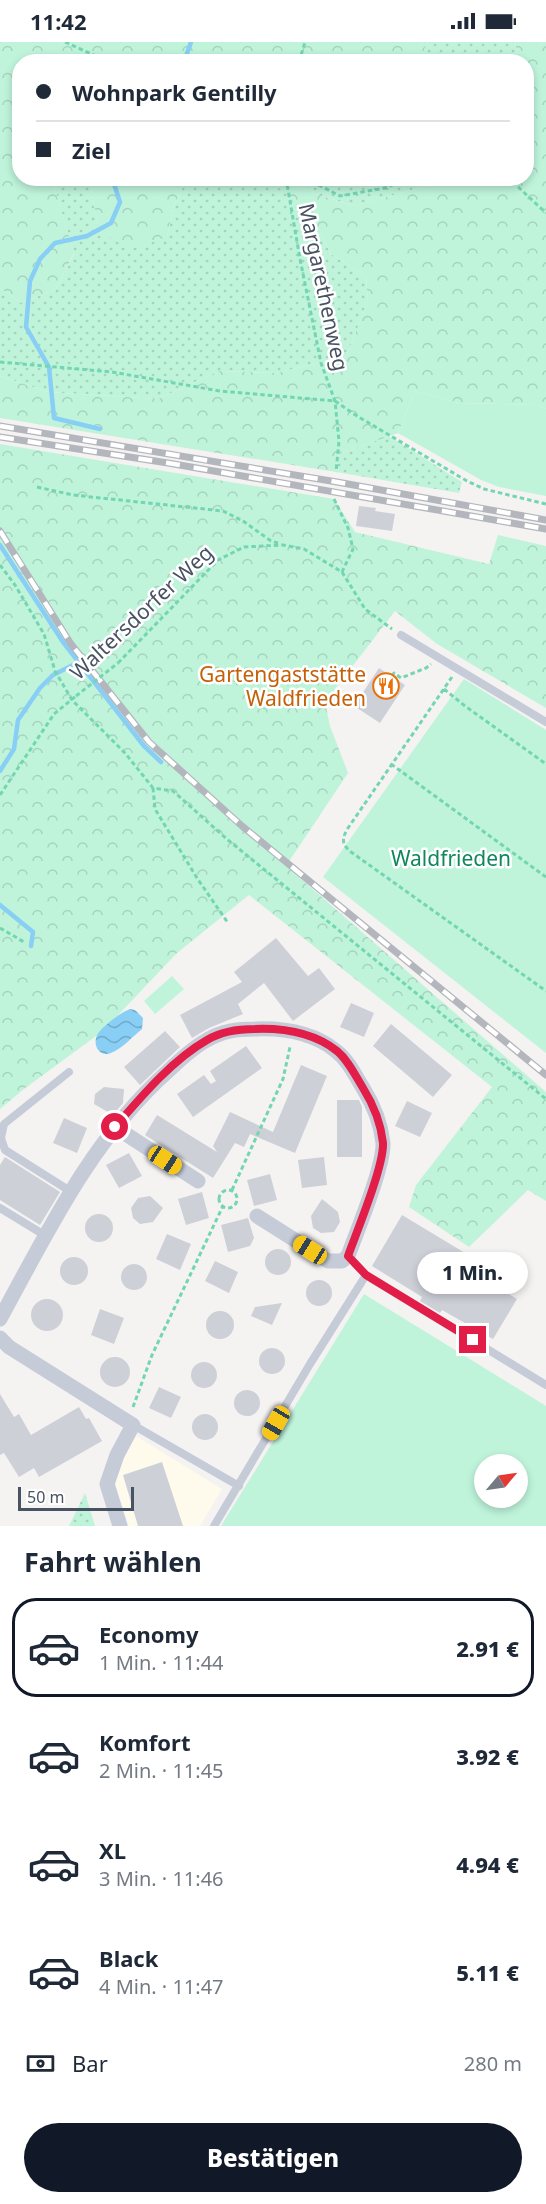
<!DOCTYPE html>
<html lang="de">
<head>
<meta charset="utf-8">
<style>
  :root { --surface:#fff; --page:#f2f2f3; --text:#1f2937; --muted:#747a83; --line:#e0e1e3; --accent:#111827 }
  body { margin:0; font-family:"Noto Sans",sans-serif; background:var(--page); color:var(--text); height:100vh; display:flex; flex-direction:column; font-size:22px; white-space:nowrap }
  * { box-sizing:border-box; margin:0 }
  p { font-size:20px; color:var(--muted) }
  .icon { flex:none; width:33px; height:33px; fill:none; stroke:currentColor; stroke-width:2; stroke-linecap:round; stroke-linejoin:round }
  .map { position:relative; height:1484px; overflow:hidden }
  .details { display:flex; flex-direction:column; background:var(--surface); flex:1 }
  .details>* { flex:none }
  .top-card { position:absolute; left:12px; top:12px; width:522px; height:132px; border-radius:24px; box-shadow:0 3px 9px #0003; display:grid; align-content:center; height:132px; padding:0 24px; background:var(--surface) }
  .needle { width:39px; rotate:61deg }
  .buttons { position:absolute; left:474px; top:1412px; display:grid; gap:12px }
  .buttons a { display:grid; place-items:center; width:54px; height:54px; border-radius:50%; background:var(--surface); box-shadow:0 3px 9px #0003; font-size:30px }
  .scale { position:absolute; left:18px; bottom:15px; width:116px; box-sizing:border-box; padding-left:6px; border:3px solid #485262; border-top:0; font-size:16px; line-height:21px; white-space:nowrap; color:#485262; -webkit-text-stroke:4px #fff; paint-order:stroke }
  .end { position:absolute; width:27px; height:27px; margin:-14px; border:8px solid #e11d48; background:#fff; box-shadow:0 0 0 3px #fff }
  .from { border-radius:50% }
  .bubble { position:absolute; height:42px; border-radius:21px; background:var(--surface); box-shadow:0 3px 9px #0003; font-size:20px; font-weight:800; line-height:42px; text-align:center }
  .car { position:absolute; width:18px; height:36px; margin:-18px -9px; border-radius:8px; box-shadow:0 0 4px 2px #0007; background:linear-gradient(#f5c518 24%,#345 0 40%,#f5c518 0 76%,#345 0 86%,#f5c518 0) }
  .top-card b { display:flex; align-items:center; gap:21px; height:57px; font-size:22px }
  .top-card b+b { border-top:2px solid var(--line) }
  .top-card i { width:15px; height:15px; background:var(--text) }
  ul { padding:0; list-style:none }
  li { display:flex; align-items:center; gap:18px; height:99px; margin:0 12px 9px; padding:0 12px; border:3px solid transparent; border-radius:24px }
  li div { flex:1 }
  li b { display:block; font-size:22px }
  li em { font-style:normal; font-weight:800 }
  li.selected { border-color:var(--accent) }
  li>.icon { width:54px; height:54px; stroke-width:1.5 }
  h2 { padding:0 24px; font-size:27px; line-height:72px }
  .pay { display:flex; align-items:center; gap:15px; height:66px; padding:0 24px; font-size:22px }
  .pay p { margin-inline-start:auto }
  .cta { display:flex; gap:12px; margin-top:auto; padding:12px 24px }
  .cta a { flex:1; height:69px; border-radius:36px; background:var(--accent); color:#fff; font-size:24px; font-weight:800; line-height:69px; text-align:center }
  .status { display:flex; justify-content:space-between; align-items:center; height:42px; padding:0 30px; background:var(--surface); direction:ltr }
  .status svg { height:16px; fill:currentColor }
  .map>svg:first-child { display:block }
</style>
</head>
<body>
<div class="status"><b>11:42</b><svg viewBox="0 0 49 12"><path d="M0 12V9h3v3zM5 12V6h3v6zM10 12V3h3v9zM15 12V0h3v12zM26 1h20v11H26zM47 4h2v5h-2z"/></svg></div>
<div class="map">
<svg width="546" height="1484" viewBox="0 0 546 1484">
  <defs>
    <pattern id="grass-dots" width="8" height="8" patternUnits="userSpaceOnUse" patternTransform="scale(1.5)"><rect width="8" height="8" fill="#bff4db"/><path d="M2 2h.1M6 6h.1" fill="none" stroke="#a6d3be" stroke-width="1.8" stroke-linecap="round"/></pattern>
    <pattern id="forest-crowns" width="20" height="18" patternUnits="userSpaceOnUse" patternTransform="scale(1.5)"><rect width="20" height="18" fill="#bff4db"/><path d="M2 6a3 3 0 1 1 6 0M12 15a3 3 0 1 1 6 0" fill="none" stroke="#a6d3be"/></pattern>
    <pattern id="water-waves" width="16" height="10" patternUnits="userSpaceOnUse" patternTransform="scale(1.5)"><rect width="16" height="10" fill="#88cef5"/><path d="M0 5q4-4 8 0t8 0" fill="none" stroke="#71aaca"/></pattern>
  </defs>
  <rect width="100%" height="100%" fill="#f5f2f2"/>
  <path fill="#fefbed" d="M136,1394L222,1447L200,1484H129L115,1441L121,1420Z"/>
  <path fill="url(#grass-dots)" d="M428,0H515L518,19L413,20L419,18Z
    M266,136L310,168L331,212L366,234L368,259L346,315L275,331L219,329L158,357L48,350L0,334V246L21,261L56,247L74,212L52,137H89L99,188L167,195L174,163L187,137Z
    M307,137H451L354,164L313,151Z
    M389,394L462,440L459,451L336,430L337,413Z
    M85,1451L95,1484H69Z"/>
  <path fill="url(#forest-crowns)" d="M0,0H428L419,18L413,19L20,20V136L52,137L74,211L56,247L21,261L0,246Z
    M515,0H546V367L537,363L459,361L415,349L398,391L337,413L336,430L0,376V334L48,350L158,357L219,329L275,331L346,315L368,259L366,234L331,212L310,168L266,137H307L313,151L354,164L451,137L526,136V20L518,19Z
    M89,137V136L187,137L174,163L167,195L130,207L99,189Z
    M0,402L334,457L355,490L489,522L498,493L546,504V666L437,602L395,569L325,660L330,684L348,731L286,824L546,1050V1159L528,1148L469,1205L409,1165L416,1143L492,1045L249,853L177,911L103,989L24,1047L0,1067Z"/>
  <path fill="#bff4db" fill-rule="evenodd" d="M415,349L459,361L537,363L546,367V454L499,445L481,438L398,391Z
    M464,637L546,688V1011L323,835Z
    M172,934L184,947L155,972L144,959Z
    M364,1252L546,1364V1484H221ZM484,1422H518V1455H484Z"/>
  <path fill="url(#water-waves)" d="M130,967L135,968L143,976L142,987C133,994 122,1007 111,1011C98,1016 91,1000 99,990C107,981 120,971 130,967Z"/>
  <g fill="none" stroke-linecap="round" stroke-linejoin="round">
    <path stroke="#88cef5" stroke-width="4.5" d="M184,20L191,0
      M100,387L54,376L49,325L26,285L30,239L40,217L55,201L87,194L111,181L120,160L112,136
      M0,503L63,600L144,704L161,720
      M0,729L14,707L18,678L40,646L53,633L79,620
      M0,863L33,890L31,904"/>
  </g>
  <path fill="#ced0d8" d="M359,464L376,466L375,469L395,472L392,489L356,484Z
    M379,626L405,643L380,681L354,664Z
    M276,896L308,934L319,926L335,947L293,979L264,941L238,962L243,972L209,986L192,996L180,973L242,940L234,930Z
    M351,961L374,971L364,995L340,985Z
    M391,982L452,1033L433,1055L373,1004Z
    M165,989L180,1005L140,1043L124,1025Z
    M246,1004L262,1026L193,1075L177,1052L204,1033L211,1042L216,1039L210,1029Z
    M301,1023L327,1034L295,1111L250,1092L244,1105L235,1101L213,1136L145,1093L157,1073L217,1110L213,1104L230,1070L273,1090Z
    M104,1045L124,1047L123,1061L113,1073L94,1062L95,1052Z
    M337,1058H359L362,1065V1115H337Z
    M407,1059L432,1071L420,1095L395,1084Z
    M64,1076L87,1086L77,1111L53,1101Z
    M129,1111L142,1134L119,1146L106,1123Z
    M5,1115L60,1150L40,1183L0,1158V1123Z
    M324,1115L327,1143L302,1146L298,1118Z
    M270,1132L277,1158L254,1164L247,1138Z
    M202,1150L209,1176L186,1183L178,1157Z
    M150,1154L163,1166L153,1180L140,1182L133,1176L131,1166L138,1156Z
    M322,1157L338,1170L340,1180L334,1190L321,1191L313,1186L311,1174Z
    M85 1186a14 14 0 1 1 28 0a14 14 0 1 1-28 0Z
    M402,1173L480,1220L477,1224L496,1235L492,1242L517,1257L493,1297L442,1268L440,1271L420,1259L422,1255L372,1224Z
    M248,1176L254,1196L250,1204L228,1210L221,1183Z
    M167,1192L191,1202L180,1228L156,1217Z
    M265 1220a13 13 0 1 1 26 0a13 13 0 1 1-26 0Z
    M60 1229a14 14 0 1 1 28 0a14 14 0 1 1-28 0Z
    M215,1219L238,1230L229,1251L205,1239Z
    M121 1235a13 13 0 1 1 26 0a13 13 0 1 1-26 0Z
    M306 1251a13 13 0 1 1 26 0a13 13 0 1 1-26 0Z
    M31 1273a16 16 0 1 1 32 0a16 16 0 1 1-32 0Z
    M282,1261L272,1283L251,1274L255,1265Z
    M100,1267L124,1276L114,1302L91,1293Z
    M206 1283a14 14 0 1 1 28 0a14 14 0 1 1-28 0Z
    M259 1319a13 13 0 1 1 26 0a13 13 0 1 1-26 0Z
    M100 1330a15 15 0 1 1 30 0a15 15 0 1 1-30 0Z
    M191 1333a13 13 0 1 1 26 0a13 13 0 1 1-26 0Z
    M159,1345L181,1355L171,1376L149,1366Z
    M234 1361a13 13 0 1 1 26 0a13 13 0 1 1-26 0Z
    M0,1352L14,1375L19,1372L31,1393L79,1365L86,1377L89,1376L102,1399L39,1435L34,1426L19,1435L4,1411L0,1413Z
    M192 1385a13 13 0 1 1 26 0a13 13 0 1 1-26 0Z
    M162,1420L183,1484H138L123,1433Z"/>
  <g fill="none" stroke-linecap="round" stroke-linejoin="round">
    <path stroke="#73d6b3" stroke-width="3" stroke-dasharray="4.5 3" stroke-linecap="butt" d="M65,0L109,20
      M299,20L305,0
      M286,136L300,217L321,321L335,359L339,399L336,430
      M305,136L340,154L385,146L408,136
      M506,136L516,143L546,171
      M0,320L112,330L220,349L335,359L357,374L467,439L484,447L546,462
      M37,445L73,453L223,469L243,479L271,499L278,501
      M334,457L348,486L353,507L342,530
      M0,523L15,543L44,592L55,629L72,658L125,711L153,746L173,749L228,798L546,1057
      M118,621L218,518L244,505L283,503L304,507L342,530L365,567L392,587
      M392,634L394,631L401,636L426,626L431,622
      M452,635L348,786C342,796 341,802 351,810L546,949
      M444,647L465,664L546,722
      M391,722L546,835
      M153,746L155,767L197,836L228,881
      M0,753L54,672L76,654
      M0,886L24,900
      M232,1148L283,1037L290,1005
      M219 1157a9 9 0 1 1 18 0a9 9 0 1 1-18 0Z
      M133,1365L152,1313L223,1164"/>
    <path stroke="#c5ccd8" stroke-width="8" d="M401,593L546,680
      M69,1030L4,1082L1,1096L5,1108L70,1149
      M0,1166L46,1194
      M348,1214L366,1233
      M133,1383L239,1444
      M214,1484L310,1322L366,1233L546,1343"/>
    <path stroke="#c5ccd8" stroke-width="15" d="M115,1085L198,1139
      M0,1277C48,1189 92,1097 168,1029C180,1018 192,1006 207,998C222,989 237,987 255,987C283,986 314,991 336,1009C348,1018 355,1033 363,1046C373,1062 381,1082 383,1101C384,1124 357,1189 348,1214L342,1219H328L257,1174
      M0,1296L9,1305L133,1383L117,1413L107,1442L120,1484"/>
    <g stroke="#b4b6bd" stroke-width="7">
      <path id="rail" d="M0,384L337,440L546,478
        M0,395L168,421L546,487
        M0,489L71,602L149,700L242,784L546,1033"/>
    </g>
    <use href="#rail" stroke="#fff" stroke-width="4.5" stroke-dasharray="14" stroke-linecap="butt"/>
    <path stroke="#73d6b3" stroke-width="3" stroke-dasharray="4.5 3" stroke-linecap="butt" d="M76,654L118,621"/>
  </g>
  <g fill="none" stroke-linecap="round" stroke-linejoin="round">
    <path stroke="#e11d48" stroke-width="8" d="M115,1085C141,1055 172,1018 207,998C222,989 238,987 255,987C283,986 314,991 337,1009C348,1018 355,1033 363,1046C373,1062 381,1082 383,1101C384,1124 357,1189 348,1214L366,1233L473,1298"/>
  </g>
  <defs>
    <g id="restaurant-ring" transform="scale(1.35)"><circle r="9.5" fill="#fff" stroke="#e8710a" stroke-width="1.5"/><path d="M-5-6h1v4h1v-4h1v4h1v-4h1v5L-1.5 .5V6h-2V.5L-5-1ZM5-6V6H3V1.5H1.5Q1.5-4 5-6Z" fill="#e8710a"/></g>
  </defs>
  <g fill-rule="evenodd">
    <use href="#restaurant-ring" x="386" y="644"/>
  </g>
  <g text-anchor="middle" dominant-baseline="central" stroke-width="5" stroke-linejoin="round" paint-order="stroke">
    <g font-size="21" fill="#485262" stroke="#fff">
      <text transform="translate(324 245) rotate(78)">Margarethenweg</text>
      <text transform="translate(141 570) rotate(-43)">Waltersdorfer Weg</text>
    </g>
    <g font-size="21" fill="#c56008" stroke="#fff" text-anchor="end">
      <text x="366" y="632">Gartengaststätte<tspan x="366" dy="24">Waldfrieden</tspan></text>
    </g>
    <g font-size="21" fill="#0f875c" stroke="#fff">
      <text x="451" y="816">Waldfrieden</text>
    </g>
  </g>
</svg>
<div class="buttons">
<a><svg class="needle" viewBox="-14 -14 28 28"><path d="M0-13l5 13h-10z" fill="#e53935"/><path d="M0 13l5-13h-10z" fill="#747a83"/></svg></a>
</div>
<div class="scale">50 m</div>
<i class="end from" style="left:115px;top:1085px"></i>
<i class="end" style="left:473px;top:1298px"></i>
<div class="bubble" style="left:417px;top:1210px;width:111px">1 Min.</div>
<i class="car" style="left:165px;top:1118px;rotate:123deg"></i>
<i class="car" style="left:310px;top:1208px;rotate:302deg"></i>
<i class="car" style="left:276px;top:1381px;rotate:210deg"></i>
<div class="top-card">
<b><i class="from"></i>Wohnpark Gentilly</b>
<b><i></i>Ziel</b>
</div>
</div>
<section class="details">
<h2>Fahrt wählen</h2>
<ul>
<li class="selected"><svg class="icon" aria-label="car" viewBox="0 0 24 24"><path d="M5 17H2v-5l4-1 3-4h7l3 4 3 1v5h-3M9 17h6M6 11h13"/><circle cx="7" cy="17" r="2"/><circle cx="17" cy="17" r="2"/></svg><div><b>Economy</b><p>1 Min. · 11:44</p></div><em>2.91 €</em></li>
<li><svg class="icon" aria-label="car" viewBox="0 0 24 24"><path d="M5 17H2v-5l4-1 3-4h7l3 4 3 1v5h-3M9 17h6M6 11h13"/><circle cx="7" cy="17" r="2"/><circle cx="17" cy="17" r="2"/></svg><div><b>Komfort</b><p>2 Min. · 11:45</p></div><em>3.92 €</em></li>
<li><svg class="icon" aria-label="car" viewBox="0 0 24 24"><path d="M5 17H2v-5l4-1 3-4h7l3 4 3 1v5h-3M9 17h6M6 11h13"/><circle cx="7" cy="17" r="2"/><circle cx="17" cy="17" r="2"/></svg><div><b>XL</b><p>3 Min. · 11:46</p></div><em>4.94 €</em></li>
<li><svg class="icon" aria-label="car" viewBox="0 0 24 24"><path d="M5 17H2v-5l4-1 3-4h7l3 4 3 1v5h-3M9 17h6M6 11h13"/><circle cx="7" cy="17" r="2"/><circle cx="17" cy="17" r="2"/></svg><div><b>Black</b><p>4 Min. · 11:47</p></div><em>5.11 €</em></li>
</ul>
<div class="pay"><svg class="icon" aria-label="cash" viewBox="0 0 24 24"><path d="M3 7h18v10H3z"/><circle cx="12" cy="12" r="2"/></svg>Bar<p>280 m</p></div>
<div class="cta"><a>Bestätigen</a></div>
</section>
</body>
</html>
